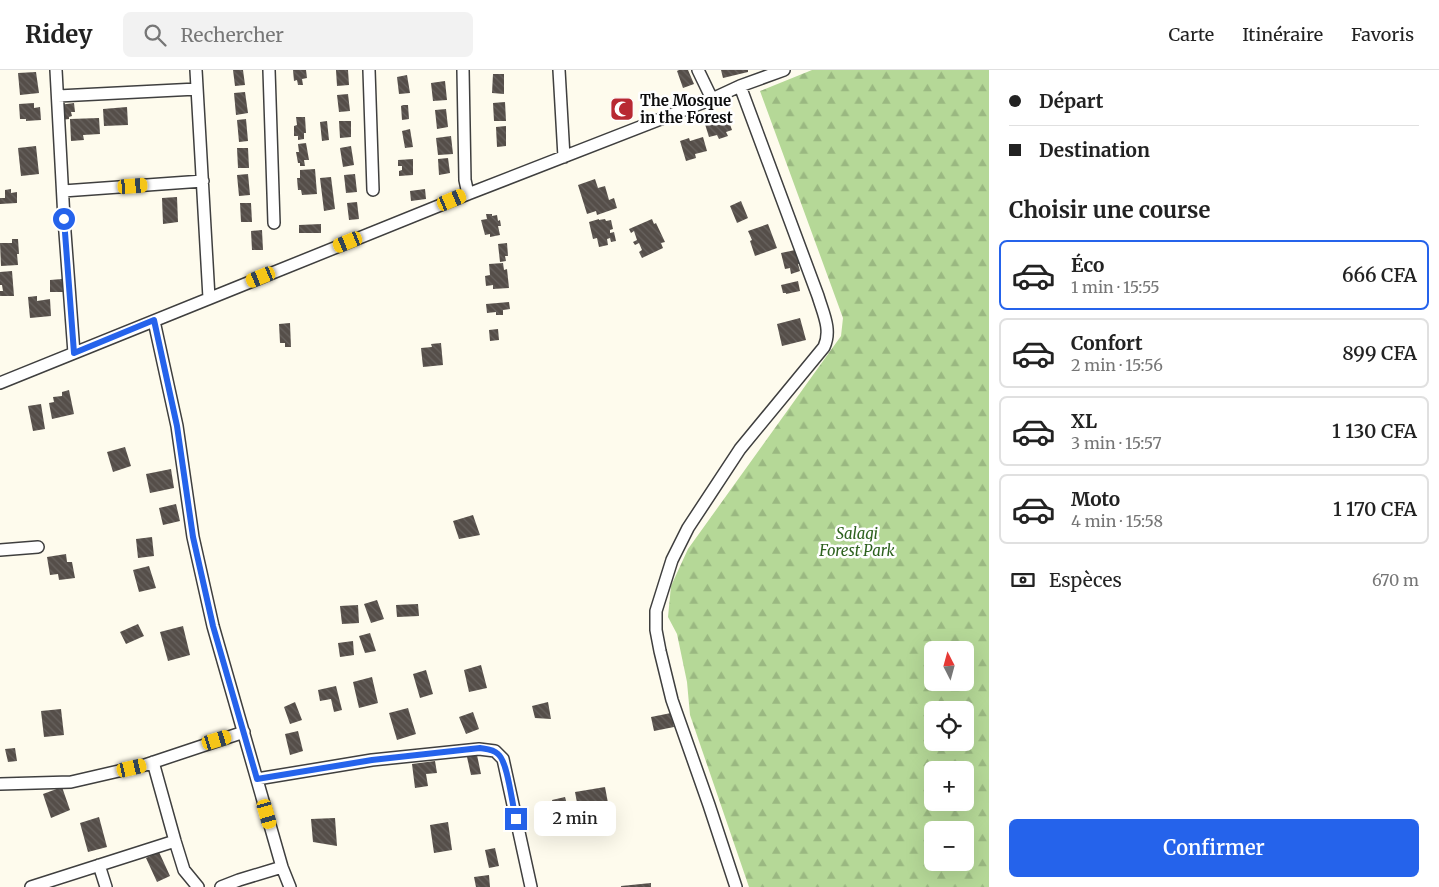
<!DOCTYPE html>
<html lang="fr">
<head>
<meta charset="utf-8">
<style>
  :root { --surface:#fff; --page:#f2f2f2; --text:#222; --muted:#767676; --line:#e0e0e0; --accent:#2563eb }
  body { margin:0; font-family:Merriweather,serif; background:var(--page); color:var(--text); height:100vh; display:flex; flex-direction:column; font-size:19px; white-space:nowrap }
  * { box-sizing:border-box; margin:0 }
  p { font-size:16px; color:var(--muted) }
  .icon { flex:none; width:28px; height:28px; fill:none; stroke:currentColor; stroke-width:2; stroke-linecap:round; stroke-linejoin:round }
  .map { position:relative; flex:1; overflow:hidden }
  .drawer { display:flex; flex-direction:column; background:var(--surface); width:450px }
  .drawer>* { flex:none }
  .guide { display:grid; align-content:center; height:110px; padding:0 20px; background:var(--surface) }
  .needle { width:32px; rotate:354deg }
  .tools { position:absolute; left:924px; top:571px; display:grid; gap:10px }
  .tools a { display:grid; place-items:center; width:50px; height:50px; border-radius:8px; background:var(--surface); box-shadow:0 5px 20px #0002; font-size:25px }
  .end { position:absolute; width:22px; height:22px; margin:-11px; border:6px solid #2563eb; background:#fff; box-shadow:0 0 0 2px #fff }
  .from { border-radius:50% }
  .bubble { position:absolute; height:35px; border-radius:8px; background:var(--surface); box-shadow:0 5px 20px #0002; font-size:16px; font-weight:600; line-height:35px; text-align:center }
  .car { position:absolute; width:15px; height:30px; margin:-15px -8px; border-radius:6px; box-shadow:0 0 4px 1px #0007; background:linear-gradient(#f5c518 24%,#345 0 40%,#f5c518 0 76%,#345 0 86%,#f5c518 0) }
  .guide b { display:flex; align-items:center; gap:18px; height:48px; font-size:19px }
  .guide b+b { border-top:1px solid var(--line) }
  .guide i { width:12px; height:12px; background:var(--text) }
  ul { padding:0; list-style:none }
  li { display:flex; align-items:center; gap:15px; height:70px; margin:0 10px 8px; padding:0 10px; border:2px solid var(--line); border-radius:8px }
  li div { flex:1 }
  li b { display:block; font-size:19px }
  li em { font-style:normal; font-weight:600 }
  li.selected { border-color:var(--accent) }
  li>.icon { width:45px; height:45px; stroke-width:1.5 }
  h2 { padding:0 20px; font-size:22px; line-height:60px }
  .pay { display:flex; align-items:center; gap:12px; height:55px; padding:0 20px; font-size:19px }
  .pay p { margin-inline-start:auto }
  .button { display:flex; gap:10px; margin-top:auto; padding:10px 20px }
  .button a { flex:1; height:58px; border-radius:8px; background:var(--accent); color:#fff; font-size:20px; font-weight:600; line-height:58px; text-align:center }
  header { display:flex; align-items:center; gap:30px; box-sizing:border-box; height:70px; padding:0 25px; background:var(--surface); border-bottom:1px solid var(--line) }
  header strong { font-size:24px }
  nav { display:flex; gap:28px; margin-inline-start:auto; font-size:18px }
  .search { width:350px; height:45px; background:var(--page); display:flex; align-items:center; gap:12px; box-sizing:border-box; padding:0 18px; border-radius:8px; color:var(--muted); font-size:19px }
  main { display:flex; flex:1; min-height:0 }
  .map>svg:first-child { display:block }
</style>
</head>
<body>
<header>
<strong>Ridey</strong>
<div class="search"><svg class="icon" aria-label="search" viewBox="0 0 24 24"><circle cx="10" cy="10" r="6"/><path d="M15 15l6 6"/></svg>Rechercher</div>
<nav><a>Carte</a><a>Itinéraire</a><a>Favoris</a></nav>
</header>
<main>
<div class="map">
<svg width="989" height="817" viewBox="0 0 989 817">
  <defs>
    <pattern id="forest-firs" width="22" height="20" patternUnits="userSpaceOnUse" patternTransform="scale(1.25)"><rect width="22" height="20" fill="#b5d897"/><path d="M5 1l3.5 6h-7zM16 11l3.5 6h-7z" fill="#9ab881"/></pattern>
    <pattern id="building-back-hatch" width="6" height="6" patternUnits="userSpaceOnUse" patternTransform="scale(1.25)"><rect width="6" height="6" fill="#554e49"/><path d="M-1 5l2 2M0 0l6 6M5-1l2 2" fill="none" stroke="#68635f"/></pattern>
  </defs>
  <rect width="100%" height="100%" fill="#fefbed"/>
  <path fill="url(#forest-firs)" fill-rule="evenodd" d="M812,0H989V817H749L690,645L687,612L677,564L668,547L671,516L688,479L841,266L843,248L760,21ZM932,580H965V612H932ZM932,640H965V672H932ZM932,700H965V732H932ZM932,760H965V792H932Z"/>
  <path fill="url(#building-back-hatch)" d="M233,0H243L245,15L235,16Z
    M293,0H306L307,8L302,9L303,15H298L297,10L294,11Z
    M336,0H348L349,15L337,16Z
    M679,0H688L694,14L683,18L677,1Z
    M721,0H748V2L723,8Z
    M36,2L39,23L20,25L18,3Z
    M493,4H504V24L492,23Z
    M407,5L410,23L399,24L397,7Z
    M445,11L447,30L433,31L431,13Z
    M245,22L248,43L236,45L234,23Z
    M348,24L350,41L339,42L337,25Z
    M505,32L506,51H494L493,33Z
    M34,33V38L40,37L41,50L26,51V49H20L19,34Z
    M74,33L75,42H71L72,46L69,47V49L61,50L59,35Z
    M403,35H408L409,49L402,50L401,36Z
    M127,37L128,55L104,56L103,39Z
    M446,39L448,57L437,59L435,40Z
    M726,43L732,60L726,62L728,66L719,69L717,65L709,67L704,51Z
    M296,47H305L306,63H304V69L298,70V66H294V56L297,55Z
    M99,48L100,64L83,65L84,70L71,71L70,49Z
    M246,49L248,71L239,72L237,50Z
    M327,51L329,70L322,71L320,52Z
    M339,51H351V67L340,68Z
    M506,56V76L497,77L496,57Z
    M410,59L413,77L405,78L402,61Z
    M451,66L453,84L438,85L436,68Z
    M703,67L707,81L695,84L696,88L686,91L680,71L689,68L690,71Z
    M306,73L309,90H304L305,96H300V93H298L296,82H299L298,74Z
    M36,76L39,104L21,106L18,78Z
    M351,76L354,95L343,97L340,78Z
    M237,78H248L249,98H238Z
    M448,88L450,103L439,105L438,89Z
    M413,89V105L399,106V101L402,100V96H398V90Z
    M315,99L317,124L302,125L301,120H298L297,108H300V100Z
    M248,104L250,125L239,126L237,105Z
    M355,104L357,122L346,123L344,105Z
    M331,107L335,139L324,141L320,108Z
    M595,109L598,118L605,116L609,130L614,128L617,138L597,145L596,141L587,144L578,115Z
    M11,119V123L17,122V133L0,134V128H5V120Z
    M425,119L426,129L411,131L410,121Z
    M177,127L178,152L163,154L162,128Z
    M741,131L748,148L737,153L730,136Z
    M357,132L359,149L349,150L347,133Z
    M240,133H251L252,152H241Z
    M486,144H492V146L497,145L498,151L500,150L501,156H498L500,165L490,167V164L485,165L481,150L487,149Z
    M599,149V150L605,149L606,151L611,150L613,159L610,160V163L614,162L616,171L611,172L610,168L607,169L608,175L599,177L597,168L593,169L589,152Z
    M652,149L654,154L656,153L665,172L661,173L663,178L642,188L639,182L642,180L639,173L635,175L633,172L637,170L634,161L631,163L629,159Z
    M321,154V163H299V155Z
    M768,154L777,178L755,186L750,171L752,170L748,161Z
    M262,160L263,180H252L251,161Z
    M12,169H18L19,184H17L18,195L1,196L0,173H12Z
    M507,173L508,186H505L506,191L500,192L498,174Z
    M800,179L803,193L798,194L800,201L791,204L790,198L785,199L781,183Z
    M503,193L504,200L507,199L509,218L493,219V215L486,216L485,206L490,205L489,194Z
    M12,201L14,226H0V221H3L2,215H0V202Z
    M62,209L63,222H50V210Z
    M798,211L800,221L786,224V223H783L781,215Z
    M37,226V231L50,229L51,246L30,248L28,227Z
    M509,232L510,239L503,240V245H496V242L487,243L486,234Z
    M800,248L806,270L782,276L777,254Z
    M290,253L291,277H285V273H280L279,254Z
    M498,259L499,270L490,271L489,260Z
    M441,273L443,295L423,297L421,278L432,277L431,274Z
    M69,320L74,344L52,349L49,333L54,332L53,327L62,326V322Z
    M41,334L45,359L33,361L28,336Z
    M125,377L131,396L113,402L107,382Z
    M171,399L174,418L150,423L146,404Z
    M176,434L180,451L163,455L159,438Z
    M473,445L480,465L459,469L453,451Z
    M152,467L154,486L138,488L136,469Z
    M66,484L67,492H72L75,508L59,510L58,504L50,505L47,487Z
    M149,496L156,518L139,522L133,500Z
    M377,530L384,549L371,553L364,534Z
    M418,534L419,546L397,547L396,535Z
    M358,535L359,553L342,554L340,536Z
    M138,554L144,566L126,574L120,562Z
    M183,556L190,585L168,591L160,562Z
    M370,563L376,581L365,583L359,566Z
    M353,571L354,585L340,587L338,573Z
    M481,595L487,618L469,622L464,600Z
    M426,600L433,624L420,628L413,604Z
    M372,607L378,633L359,638L353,612Z
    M336,616L342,640L334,642L331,629L320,631L318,620Z
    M295,632L302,650L290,654L284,637Z
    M548,632L551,649L535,648L532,636Z
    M408,638L416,664L397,670L389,643Z
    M61,639L64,665L44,667L41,641Z
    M473,642L479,659L466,664L459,647Z
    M671,643L674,657L654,661L651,647Z
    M298,661L303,681L290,685L285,664Z
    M15,678L17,691L8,692L5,679Z
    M477,685L481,704L471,705L467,687Z
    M435,691L437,703L426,704L428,716L415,718L412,694Z
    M62,717L70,740L51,748L43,724Z
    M605,717L608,733L578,738L575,722Z
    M565,727L570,745L556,748L552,730Z
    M99,747L107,777L88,782L80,753Z
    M335,748L337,776L313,772L311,749Z
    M448,752L452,780L434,783L430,755Z
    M495,778L499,796L489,798L485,780Z
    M159,782L170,806L157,812L146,788Z
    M489,805L490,817H476L474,807Z
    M651,813V817H621V816Z"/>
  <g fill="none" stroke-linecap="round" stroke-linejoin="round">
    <g stroke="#3f3f3f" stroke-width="14">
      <path id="minor" d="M56,0L64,149L74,283
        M196,0L209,228
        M269,0L274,153
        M369,0L373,120
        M463,0L465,110L468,124
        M559,0L564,87
        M698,0L712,29
        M58,26L197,19
        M63,121L203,111
        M154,251L177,356L193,467L213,556L282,797L290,817
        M0,313L468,124L712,29L740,16L784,0
        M0,480L38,477
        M153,692L175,771L184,800L198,817
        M257,709L372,690L479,679L495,681L503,689L531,817
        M0,714L71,712L145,695L244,662
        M99,795L106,817
        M31,817L175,771
        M221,817L239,810L282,797
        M736,817L709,735L672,630L660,581L656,560V541L672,490L688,458L740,379L824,277C832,260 823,243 818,226L740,16"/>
    </g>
    <use href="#minor" stroke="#fff" stroke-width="11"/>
  </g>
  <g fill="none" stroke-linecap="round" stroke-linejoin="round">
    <path stroke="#2563eb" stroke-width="6" d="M64,149L74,283L154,250L177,356L193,467L213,556L257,709L372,690L480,678C486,679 493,679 498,684C508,692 512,735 516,749"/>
  </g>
  <defs>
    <g id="mosque-square" transform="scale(1.25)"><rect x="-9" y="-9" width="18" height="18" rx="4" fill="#b82932" stroke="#fff"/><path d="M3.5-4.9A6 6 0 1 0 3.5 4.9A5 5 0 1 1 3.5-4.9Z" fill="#fff"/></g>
  </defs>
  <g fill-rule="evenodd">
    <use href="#mosque-square" x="622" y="39"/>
  </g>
  <g text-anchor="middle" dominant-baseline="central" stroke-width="5" stroke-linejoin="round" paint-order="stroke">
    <g font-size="15" font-weight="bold" fill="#0c0c0c" stroke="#fff" text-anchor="start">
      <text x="640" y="30">The Mosque<tspan x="640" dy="17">in the Forest</tspan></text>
    </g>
    <g font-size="15" font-style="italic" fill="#2e621f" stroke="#fff">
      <text x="857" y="463">Salagi<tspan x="857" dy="17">Forest Park</tspan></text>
    </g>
  </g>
</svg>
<div class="tools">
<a><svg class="needle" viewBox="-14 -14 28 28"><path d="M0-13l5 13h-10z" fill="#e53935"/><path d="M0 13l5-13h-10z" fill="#767676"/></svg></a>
<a><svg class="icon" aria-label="locate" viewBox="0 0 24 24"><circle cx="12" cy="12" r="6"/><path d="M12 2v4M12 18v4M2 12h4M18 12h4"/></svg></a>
<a>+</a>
<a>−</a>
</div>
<i class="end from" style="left:64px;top:149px"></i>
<i class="end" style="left:516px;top:749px"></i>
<div class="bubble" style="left:534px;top:731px;width:82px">2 min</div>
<i class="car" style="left:133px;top:116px;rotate:86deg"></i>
<i class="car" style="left:452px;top:130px;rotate:67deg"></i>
<i class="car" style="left:348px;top:172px;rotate:248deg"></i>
<i class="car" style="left:261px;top:207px;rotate:248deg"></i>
<i class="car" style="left:217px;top:670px;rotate:73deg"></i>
<i class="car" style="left:132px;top:698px;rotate:77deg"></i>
<i class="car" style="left:267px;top:744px;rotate:164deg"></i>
</div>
<section class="drawer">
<div class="guide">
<b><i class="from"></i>Départ</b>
<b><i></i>Destination</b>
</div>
<h2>Choisir une course</h2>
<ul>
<li class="selected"><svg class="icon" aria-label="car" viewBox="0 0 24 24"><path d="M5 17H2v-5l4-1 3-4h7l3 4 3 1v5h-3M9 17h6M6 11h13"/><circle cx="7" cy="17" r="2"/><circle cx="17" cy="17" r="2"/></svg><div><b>Éco</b><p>1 min · 15:55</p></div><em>666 CFA</em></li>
<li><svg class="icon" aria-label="car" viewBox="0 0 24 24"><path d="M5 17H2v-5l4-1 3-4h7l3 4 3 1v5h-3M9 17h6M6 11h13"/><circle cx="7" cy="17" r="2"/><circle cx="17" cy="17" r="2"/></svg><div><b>Confort</b><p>2 min · 15:56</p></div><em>899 CFA</em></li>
<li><svg class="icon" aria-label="car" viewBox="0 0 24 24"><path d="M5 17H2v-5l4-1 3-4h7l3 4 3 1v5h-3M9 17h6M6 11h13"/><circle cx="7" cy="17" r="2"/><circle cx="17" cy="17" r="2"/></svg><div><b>XL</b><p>3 min · 15:57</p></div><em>1 130 CFA</em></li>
<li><svg class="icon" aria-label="car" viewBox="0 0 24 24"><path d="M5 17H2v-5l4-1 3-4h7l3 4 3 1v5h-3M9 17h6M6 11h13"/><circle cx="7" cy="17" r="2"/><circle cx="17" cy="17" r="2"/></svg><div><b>Moto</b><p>4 min · 15:58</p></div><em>1 170 CFA</em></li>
</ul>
<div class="pay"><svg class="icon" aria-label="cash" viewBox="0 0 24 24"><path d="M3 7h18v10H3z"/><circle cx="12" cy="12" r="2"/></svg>Espèces<p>670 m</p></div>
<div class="button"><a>Confirmer</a></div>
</section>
</main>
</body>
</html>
